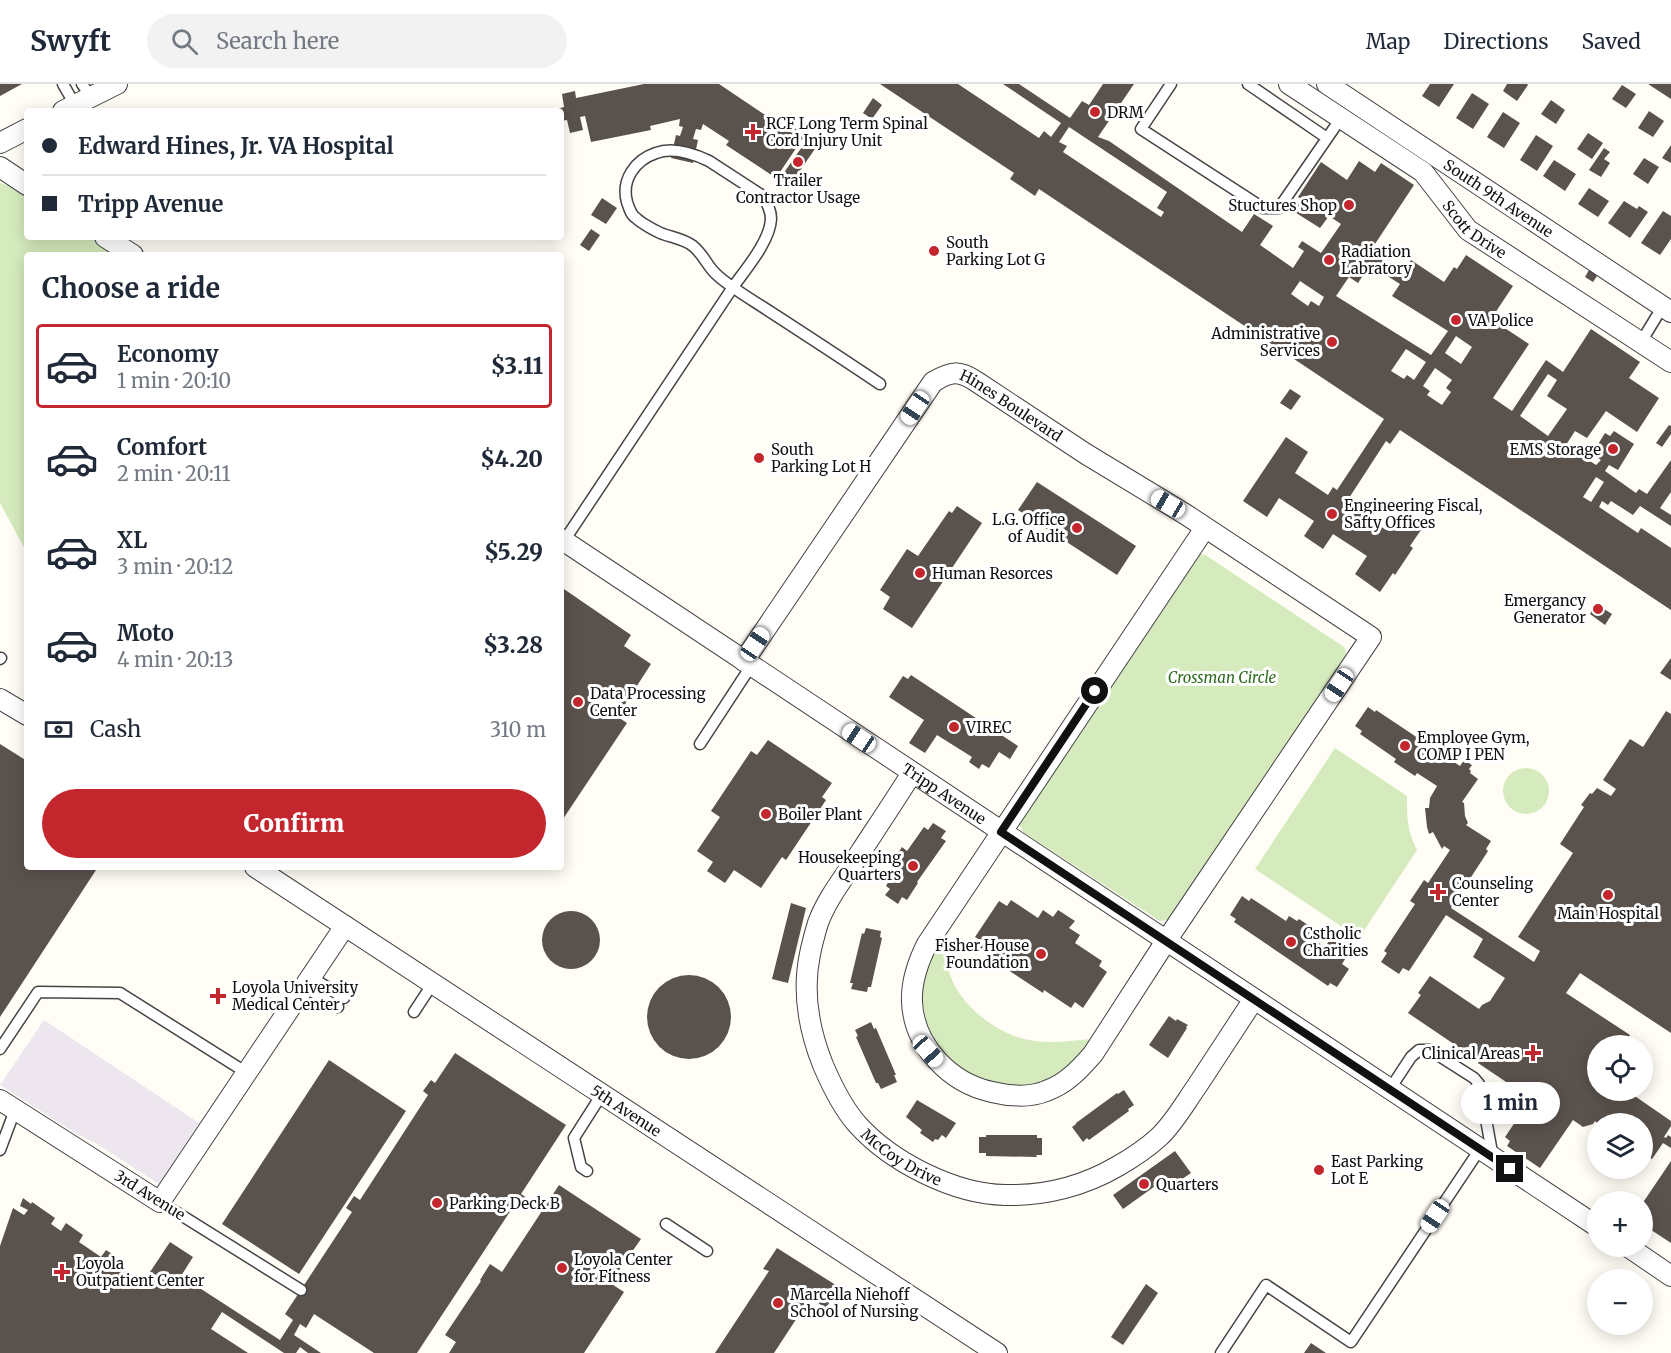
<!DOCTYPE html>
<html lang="en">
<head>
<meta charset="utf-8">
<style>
  :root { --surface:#fff; --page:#f2f2f3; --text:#1f2937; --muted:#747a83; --line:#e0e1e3; --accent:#c4262e }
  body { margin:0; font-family:Merriweather,serif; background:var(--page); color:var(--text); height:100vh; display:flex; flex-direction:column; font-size:22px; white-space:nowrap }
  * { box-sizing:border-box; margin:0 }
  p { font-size:20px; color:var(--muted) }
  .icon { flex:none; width:33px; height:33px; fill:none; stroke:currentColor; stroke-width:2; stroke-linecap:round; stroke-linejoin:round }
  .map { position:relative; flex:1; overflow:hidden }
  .details { position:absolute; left:24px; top:168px; width:540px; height:618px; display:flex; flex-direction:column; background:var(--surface); border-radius:6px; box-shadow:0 3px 15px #0003 }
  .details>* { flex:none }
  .hud { position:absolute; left:24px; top:24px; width:540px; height:132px; border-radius:6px; box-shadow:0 3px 15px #0003; display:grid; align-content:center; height:132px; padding:0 18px; background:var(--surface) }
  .buttons { position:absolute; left:1587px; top:951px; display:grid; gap:12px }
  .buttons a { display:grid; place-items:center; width:66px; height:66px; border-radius:50%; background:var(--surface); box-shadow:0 3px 15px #0003; font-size:30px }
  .end { position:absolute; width:27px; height:27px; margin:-14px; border:8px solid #111; background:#fff; box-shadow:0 0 0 3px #fff }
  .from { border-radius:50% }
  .bubble { position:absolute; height:42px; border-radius:21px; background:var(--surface); box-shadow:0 3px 15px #0003; font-size:20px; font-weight:800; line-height:42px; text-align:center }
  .car { position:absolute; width:18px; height:36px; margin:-18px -9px; border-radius:8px; box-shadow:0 0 4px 2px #0007; background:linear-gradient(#fff 24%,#345 0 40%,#fff 0 76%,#345 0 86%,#fff 0) }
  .hud b { display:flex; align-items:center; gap:21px; height:57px; font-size:22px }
  .hud b+b { border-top:2px solid var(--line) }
  .hud i { width:15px; height:15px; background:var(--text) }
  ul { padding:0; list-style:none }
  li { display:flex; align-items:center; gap:18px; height:84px; margin:0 12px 9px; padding:0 6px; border:3px solid transparent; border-radius:6px }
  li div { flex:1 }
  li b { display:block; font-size:22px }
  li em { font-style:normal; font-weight:800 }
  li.selected { border-color:var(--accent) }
  li>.icon { width:54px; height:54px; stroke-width:1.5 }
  h2 { padding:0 18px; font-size:27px; line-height:72px }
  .pay { display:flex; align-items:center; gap:15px; height:66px; padding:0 18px; font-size:22px }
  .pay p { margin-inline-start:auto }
  .action { display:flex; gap:12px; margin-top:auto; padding:12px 18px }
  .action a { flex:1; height:69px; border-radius:36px; background:var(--accent); color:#fff; font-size:24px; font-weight:800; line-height:69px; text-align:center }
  header { display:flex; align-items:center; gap:36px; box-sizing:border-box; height:84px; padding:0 30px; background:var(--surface); border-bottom:2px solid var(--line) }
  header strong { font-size:28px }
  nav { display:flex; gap:33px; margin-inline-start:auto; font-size:21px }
  .search { width:420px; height:54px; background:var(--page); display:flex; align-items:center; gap:15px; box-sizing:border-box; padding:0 21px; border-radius:33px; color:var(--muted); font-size:22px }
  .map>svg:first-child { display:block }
</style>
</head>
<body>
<header>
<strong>Swyft</strong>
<div class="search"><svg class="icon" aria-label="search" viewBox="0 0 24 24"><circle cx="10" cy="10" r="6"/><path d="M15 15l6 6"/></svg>Search here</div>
<nav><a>Map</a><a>Directions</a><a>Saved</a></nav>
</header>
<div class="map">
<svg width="1671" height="1269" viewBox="0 0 1671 1269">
  <rect width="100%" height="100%" fill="#fffdf5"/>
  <path fill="#eee6ef" d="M44,936L199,1039L159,1100L97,1060L75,1049L0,1001Z"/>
  <path fill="#d5ebbd" d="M0,99L9,102L27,114V153H89L116,171H27V469L0,419Z
    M1199,469L1207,472L1344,563L1346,568L1345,576L1171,834L1168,836L1160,837L1024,749L1018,738Z
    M1335,664L1407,712C1407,734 1407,746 1417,766L1359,854L1255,785Z
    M1503 707a23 23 0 1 1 46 0a23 23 0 1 1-46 0Z
    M940,855L944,857C946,866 945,875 948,884C956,920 999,953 1035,957C1055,960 1075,956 1094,955L1081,977L1042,1000L1016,1005L987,1000L961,987L942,970L928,944L922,916L925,886Z"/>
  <path fill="#5a524d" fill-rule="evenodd" d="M0,0H22L0,12Z
    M644,0H719L792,49L794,44L805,51L776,94L726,61L729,57L703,40L701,46L696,45L693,55L698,56L693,79L671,74L676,51L680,52L683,43L679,42L680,35L650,42L651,46L591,58L585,32L580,33L583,46L570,49L567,36L561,37V27H550L564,23L562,10L575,7L576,14Z
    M880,0H958L1039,54L1044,47L1051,53L1061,39L1003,0H1019L1070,34L1082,17L1089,21L1103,0H1134L1098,53L1109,57L1242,148L1254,130L1273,142L1260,161L1293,184L1304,167L1298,163L1302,157L1321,169L1341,140L1329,132L1320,144L1293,127L1301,115L1298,113L1321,78L1347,96L1359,77L1375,88L1381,79L1414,101L1373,163L1371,161L1367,166L1402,189L1411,176L1444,198L1454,183L1457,185L1466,171L1513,202L1491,235L1529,260L1493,314L1512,327L1546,276L1563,288L1591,245L1640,278L1629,294L1659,314L1637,348L1606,327L1587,354L1575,347L1566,361L1596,381L1601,376L1592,370L1605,349L1610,352L1614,347L1634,360L1618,386L1609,381L1605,387L1636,409L1639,405L1647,410L1671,376V408L1660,424L1671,431V442L1640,422L1633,431L1611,417L1608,421L1602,417L1599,423L1638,449L1641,444L1671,464V526L1400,346L1390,360L1386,357L1349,414L1359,421L1356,426L1386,446L1399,427L1423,443L1410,462L1413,464L1395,491L1393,489L1380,508L1355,490L1367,472L1333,450L1323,465L1304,452L1314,437L1279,414L1267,433L1243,417L1286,353L1308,368L1295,389L1328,411L1333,403L1337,406L1384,335L1039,105L1035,112L1010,95L1014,89ZM1069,43L1167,108L1157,124L1164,128L1161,133L1063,68L1067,62L1059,58ZM1370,181L1400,200L1392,212L1448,247L1431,271L1336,212L1349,193L1358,199ZM1300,197L1324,213L1319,222L1311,217L1308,222L1291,210ZM1456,252L1472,263L1461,280L1445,269ZM1406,265L1426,278L1414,296L1407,291L1404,295L1391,287ZM1435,284L1452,296L1446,304L1451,308L1442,321L1427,311L1430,307L1423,302ZM1548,290L1557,296L1547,312L1567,325L1548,352L1520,332ZM1596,393L1604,398L1591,418L1583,413Z
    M1430,0H1454L1439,23L1422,12Z
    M1507,0H1527L1528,1L1517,17L1503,7Z
    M1648,0H1671V15Z
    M1622,1L1636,10L1626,24L1612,15Z
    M1472,9L1489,20L1473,45L1456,34Z
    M873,14L882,21L872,35L863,29Z
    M1551,16L1565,26L1556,40L1541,30Z
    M1649,27L1664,37L1653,53L1638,44Z
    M1503,28L1520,39L1504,64L1487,53Z
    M1588,49L1603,59L1592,75L1577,65Z
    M1536,51L1553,62L1537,87L1520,76Z
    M809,53L819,59L788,104L778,97Z
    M1671,61V79L1662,74Z
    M1604,64L1610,68L1604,75L1610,79L1601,93L1589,86Z
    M1644,74L1659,83L1648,100L1633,90Z
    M1554,76L1576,90L1565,107L1543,92Z
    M1589,104L1609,117L1598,133L1578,120Z
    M602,114L617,124L606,140L591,131Z
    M1624,117L1637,125L1639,122L1648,128L1630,154L1608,139Z
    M1663,127L1671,132V155L1660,171L1641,159Z
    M591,145L600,151L589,167L580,161Z
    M1589,186L1597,192L1593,198L1585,193Z
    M1290,305L1301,312L1291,326L1280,319Z
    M1669,341L1671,342V350L1662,363L1656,359Z
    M1037,398L1136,462L1117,491L1018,426Z
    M957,422L982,439L912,544L883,525L890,513L880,506L907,465L918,472L949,427L952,429Z
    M561,503L631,551L624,562L651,580L624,622L597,604L589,614L627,639L561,738Z
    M1596,520L1612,530L1605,541L1590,530Z
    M1671,574V596L1660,589Z
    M911,591L1018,662L1010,675L999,668L989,684L982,680L979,685L969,678L972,673L937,651L925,669L909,659L924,636L889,613L903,592L908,595Z
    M1368,623L1375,628L1376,626L1460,682L1464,676L1472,681L1469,685L1471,687L1470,689L1478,695L1462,718L1464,719L1465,732L1468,739L1466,741L1491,757L1486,765L1488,767L1451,824L1534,878L1540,867L1518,853L1573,769L1560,760L1584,723L1581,721L1590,709L1592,710L1597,704L1611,712L1616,705L1603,696L1630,655L1643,663L1666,627L1671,630V949L1580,889L1566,909L1630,951L1623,962H1598V1006H1626L1671,1037V1042L1664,1053L1666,1054L1668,1051L1671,1053V1064L1663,1059L1652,1075L1642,1069V1040H1598L1595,1037L1593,1040L1583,1043L1573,1036L1540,1084L1507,1062L1510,1057L1505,1053L1524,1025L1474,1034L1467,1029L1465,1023L1467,1019L1471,1016L1518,1006L1478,979L1479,977L1408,929L1421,911L1418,909L1430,892L1479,925L1482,921L1490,917L1505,894L1473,873L1483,855L1446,831L1409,887L1403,884L1399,890L1381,878L1387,869L1384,867L1415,820L1410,817L1424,796L1428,799L1450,766L1444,762L1442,765L1433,748L1429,750L1427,743L1425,724H1429L1430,714L1437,702L1417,689L1415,692L1394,678L1396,675L1360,650L1362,647L1355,642Z
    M768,656L832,699L822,713L826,716L786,776L782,773L761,804L734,786L725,799L707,787L713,778L697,767L720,733L711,727L751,667L757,671Z
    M0,660L27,677V783H98L0,933Z
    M933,739L946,747L941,754L946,757L917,798L918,799L907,816L902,813L898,820L885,811L890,805L886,802L900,778L895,774L902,763L907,767L924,743L928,746Z
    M1242,812L1249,817L1251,814L1286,837L1289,832L1297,837L1299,835L1308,841L1306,844L1311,847L1308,852L1325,863L1331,854L1350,867L1342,880L1349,885L1337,903L1330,899L1328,902L1234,838L1236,835L1230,831Z
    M1011,816L1038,834L1043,826L1053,833L1058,826L1075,837L1069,844L1080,851L1075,859L1102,877L1099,882L1107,888L1083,924L1075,918L1071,924L1044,906L1043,909L1005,884L1007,881L980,864L983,858L975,853L999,817L1007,822Z
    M791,819L806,824L788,899L772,895Z
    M542 856a29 29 0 1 1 58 0a29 29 0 1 1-58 0Z
    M866,844L881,847L880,853L882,854L871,903H868L867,908L851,905L853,899H850L862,849L864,850Z
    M647 933a42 42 0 1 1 84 0a42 42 0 1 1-84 0Z
    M1169,932L1176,937L1177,935L1188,941L1186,943L1187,944L1168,974L1149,961Z
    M871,938L874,945L876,944L896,991H894L897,998L881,1005L878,999H876L856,953L858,952L855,946Z
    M455,969L566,1041L521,1110L527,1114L519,1126L513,1123L417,1269H374L314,1230L306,1244L300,1240L294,1251L321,1269H308L300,1263L296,1269H284L222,1228L211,1245L248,1269H0V1162L13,1124L24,1131L28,1126L20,1122L23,1114L31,1120L32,1118L55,1134L51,1140L61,1147L66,1139L83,1151L79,1158L101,1173L106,1166L124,1178L119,1185L142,1200L170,1158L193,1173L181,1192L280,1256L293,1236L285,1230L352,1128L346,1124L354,1112L360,1116L428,1011L423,1007L431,996L435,999Z
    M329,976L406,1027L299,1190L222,1140Z
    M1124,1006L1134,1021L1128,1025L1129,1027L1089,1056L1087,1054L1083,1058L1072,1043L1076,1040V1039L1117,1009L1118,1010Z
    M917,1016L956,1039L946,1054L942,1051L938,1056L935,1055L933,1058L920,1049L922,1046L906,1033Z
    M986,1051H1037V1054H1042V1071H1036L1037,1073L986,1072V1069H979V1053H986Z
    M1175,1067L1191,1089L1169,1104L1165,1095L1123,1125L1113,1111Z
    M1671,1077V1159L1642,1140V1120Z
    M559,1101L641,1155L610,1199L624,1208L584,1269H449L456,1258L445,1251L481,1197L480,1196L490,1180L502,1188Z
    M777,1164L839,1203L826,1224L810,1214L774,1269H715L769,1187L763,1185Z
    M1146,1200L1158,1209L1123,1261L1111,1253Z
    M1311,1259L1326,1269H1304Z"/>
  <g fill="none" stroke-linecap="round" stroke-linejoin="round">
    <g stroke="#444" stroke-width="13">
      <path id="lane" d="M63,0L75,21
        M82,0L91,13
        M1171,0L1141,45L1263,124H1279L1341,34
        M1248,0L1327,54
        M1641,258L1663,222
        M564,457L733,203C746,185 770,157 771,135C771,126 767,119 763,112L709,77C694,70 672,63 656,69C635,76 621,96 627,118C629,124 631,131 636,134C641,139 657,148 663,150C674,154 684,155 693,162C704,171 707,182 716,190C728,202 754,217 769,227C806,251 843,275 880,300
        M0,575L1,574
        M700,660L751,582
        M311,893L344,914
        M304,903L338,923
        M414,928L433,899
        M0,965L38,908L120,909L247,989
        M1390,1005L1411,973L1419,966H1430L1474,994L1479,1000L1481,1008L1493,1074
        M0,1066L15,1026
        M587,1087L581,1083L574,1054L602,1010
        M160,1118L301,1206
        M666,1140L707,1167
        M1221,1269L1266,1201L1351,1258L1480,1065"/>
    </g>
    <g stroke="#444" stroke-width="22">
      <g id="street">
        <path id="s1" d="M1289,0L1423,88L1468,146L1671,278"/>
        <path id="s2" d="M1327,0L1671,228"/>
        <path d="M63,27L117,0"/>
        <path d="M0,59L27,45"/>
        <path d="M0,83L27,101"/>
        <path d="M105,153L133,171"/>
        <path id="s3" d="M561,455L1598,1143"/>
        <path id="s4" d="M744,577L933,298C951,287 959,286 977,298L1086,370L1185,430L1371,553L1166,857L1093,970C1079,986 1066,1000 1046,1007C1030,1014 1008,1012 992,1008C950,999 914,962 912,918C911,898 918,878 927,860L1205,444"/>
        <path d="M0,615L27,631"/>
        <path id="s5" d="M912,689C895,716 877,743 860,769C846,791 827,814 818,839C815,849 812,860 810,870C802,908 809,946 823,981C832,1002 842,1023 857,1040C891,1078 954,1110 1005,1111C1044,1112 1084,1102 1118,1082C1132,1074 1147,1064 1159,1053C1174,1039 1185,1019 1197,1002C1216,973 1235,944 1254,915"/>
        <path id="s6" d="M255,783L997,1269"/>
        <path d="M0,1016L160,1118L345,842"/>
        <path d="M1627,1162L1671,1192"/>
      </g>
    </g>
    <use href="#lane" stroke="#fff" stroke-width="10"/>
    <use href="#street" stroke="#fff" stroke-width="20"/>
  </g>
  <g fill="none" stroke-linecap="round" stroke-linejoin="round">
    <path stroke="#111" stroke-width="8" d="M1095,607L1001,748L1510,1085"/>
  </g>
  <g fill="#c4262e" stroke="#fff" stroke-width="2">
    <circle cx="1095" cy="28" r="6"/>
    <path d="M750 39h6v6h6v6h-6v6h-6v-6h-6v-6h6z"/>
    <circle cx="798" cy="78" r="6"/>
    <circle cx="1349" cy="121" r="6"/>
    <circle cx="934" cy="167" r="6"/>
    <circle cx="1329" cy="176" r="6"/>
    <circle cx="1456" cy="236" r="6"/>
    <circle cx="1332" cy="258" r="6"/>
    <circle cx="1613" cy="365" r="6"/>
    <circle cx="759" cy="374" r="6"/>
    <circle cx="1332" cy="430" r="6"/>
    <circle cx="1077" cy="444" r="6"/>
    <circle cx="920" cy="489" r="6"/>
    <circle cx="1598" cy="525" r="6"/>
    <circle cx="578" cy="618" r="6"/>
    <circle cx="954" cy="643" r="6"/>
    <circle cx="1405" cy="662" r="6"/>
    <circle cx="766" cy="730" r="6"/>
    <circle cx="913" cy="782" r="6"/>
    <path d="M1435 799h6v6h6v6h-6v6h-6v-6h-6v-6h6z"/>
    <circle cx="1608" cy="811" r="6"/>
    <circle cx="1291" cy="858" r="6"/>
    <circle cx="1041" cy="870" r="6"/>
    <path d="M215 903h6v6h6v6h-6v6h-6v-6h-6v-6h6z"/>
    <path d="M1530 960h6v6h6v6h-6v6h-6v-6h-6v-6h6z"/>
    <circle cx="1319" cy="1086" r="6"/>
    <circle cx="1144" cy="1100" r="6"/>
    <circle cx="437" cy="1119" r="6"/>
    <circle cx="562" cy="1184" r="6"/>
    <path d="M59 1179h6v6h6v6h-6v6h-6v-6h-6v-6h6z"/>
    <circle cx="778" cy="1219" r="6"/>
  </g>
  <g text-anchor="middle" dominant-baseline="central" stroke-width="6" stroke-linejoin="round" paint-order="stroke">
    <g font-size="15" fill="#111" stroke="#fff" text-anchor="start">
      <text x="1107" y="28">DRM</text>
      <text x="766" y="39">RCF Long Term Spinal<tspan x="766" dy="17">Cord Injury Unit</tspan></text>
      <text x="798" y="96" text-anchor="middle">Trailer<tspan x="798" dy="17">Contractor Usage</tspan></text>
      <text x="1337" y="121" text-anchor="end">Stuctures Shop</text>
      <text x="946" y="158">South<tspan x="946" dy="17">Parking Lot G</tspan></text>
      <text x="1341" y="167">Radiation<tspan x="1341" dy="17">Labratory</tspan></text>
      <text x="1468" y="236">VA Police</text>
      <text x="1320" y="249" text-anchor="end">Administrative<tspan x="1320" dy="17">Services</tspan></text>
      <text x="771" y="365">South<tspan x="771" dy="17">Parking Lot H</tspan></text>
      <text x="1601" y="365" text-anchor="end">EMS Storage</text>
      <text x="1344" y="421">Engineering Fiscal,<tspan x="1344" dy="17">Safty Offices</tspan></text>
      <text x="1065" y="435" text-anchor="end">L.G. Office<tspan x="1065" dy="17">of Audit</tspan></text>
      <text x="932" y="489">Human Resorces</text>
      <text x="1586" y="516" text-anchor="end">Emergancy<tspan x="1586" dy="17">Generator</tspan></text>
      <text x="590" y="609">Data Processing<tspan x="590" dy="17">Center</tspan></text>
      <text x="966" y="643">VIREC</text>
      <text x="1417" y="653">Employee Gym,<tspan x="1417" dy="17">COMP I PEN</tspan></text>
      <text x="778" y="730">Boiler Plant</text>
      <text x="901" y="773" text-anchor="end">Housekeeping<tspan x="901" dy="17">Quarters</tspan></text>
      <text x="1452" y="799">Counseling<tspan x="1452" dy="17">Center</tspan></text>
      <text x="1608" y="829" text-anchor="middle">Main Hospital</text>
      <text x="1303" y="849">Cstholic<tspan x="1303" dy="17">Charities</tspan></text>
      <text x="1029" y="861" text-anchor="end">Fisher House<tspan x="1029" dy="17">Foundation</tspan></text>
      <text x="232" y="903">Loyola University<tspan x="232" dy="17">Medical Center</tspan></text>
      <text x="1520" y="969" text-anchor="end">Clinical Areas</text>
      <text x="1331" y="1077">East Parking<tspan x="1331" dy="17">Lot E</tspan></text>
      <text x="1156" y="1100">Quarters</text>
      <text x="449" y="1119">Parking Deck B</text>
      <text x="574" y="1175">Loyola Center<tspan x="574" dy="17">for Fitness</tspan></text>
      <text x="76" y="1179">Loyola<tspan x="76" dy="17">Outpatient Center</tspan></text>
      <text x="790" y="1210">Marcella Niehoff<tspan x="790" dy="17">School of Nursing</tspan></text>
    </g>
    <g font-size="15" fill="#111" stroke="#fff">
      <text stroke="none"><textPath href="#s2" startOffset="206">South 9th Avenue</textPath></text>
      <text stroke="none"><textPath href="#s1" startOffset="238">Scott Drive</textPath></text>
      <text stroke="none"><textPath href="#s4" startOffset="426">Hines Boulevard</textPath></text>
      <text stroke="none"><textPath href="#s3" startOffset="460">Tripp Avenue</textPath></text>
      <text stroke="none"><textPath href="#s6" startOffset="444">5th Avenue</textPath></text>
      <text stroke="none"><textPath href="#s5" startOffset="447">McCoy Drive</textPath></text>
      <text transform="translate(150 1111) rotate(32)">3rd Avenue</text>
    </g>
    <g font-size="15" font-style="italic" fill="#2f6b1f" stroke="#fff">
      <text x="1222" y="593">Crossman Circle</text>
    </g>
  </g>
</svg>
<div class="buttons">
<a><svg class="icon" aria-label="locate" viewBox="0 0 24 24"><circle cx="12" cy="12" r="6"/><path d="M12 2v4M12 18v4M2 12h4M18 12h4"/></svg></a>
<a><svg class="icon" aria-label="layers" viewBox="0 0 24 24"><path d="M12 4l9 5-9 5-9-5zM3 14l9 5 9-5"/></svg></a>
<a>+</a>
<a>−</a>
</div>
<i class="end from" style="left:1095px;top:607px"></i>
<i class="end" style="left:1510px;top:1085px"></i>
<div class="bubble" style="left:1461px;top:998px;width:99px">1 min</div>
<i class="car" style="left:915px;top:324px;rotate:214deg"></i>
<i class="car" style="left:1168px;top:420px;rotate:300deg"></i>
<i class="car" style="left:755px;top:560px;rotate:34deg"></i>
<i class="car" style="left:1339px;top:601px;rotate:214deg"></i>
<i class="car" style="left:859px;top:654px;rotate:304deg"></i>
<i class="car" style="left:928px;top:967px;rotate:138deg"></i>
<i class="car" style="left:1435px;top:1132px;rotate:214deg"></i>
<div class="hud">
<b><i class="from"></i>Edward Hines, Jr. VA Hospital</b>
<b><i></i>Tripp Avenue</b>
</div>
<section class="details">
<h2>Choose a ride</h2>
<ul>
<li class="selected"><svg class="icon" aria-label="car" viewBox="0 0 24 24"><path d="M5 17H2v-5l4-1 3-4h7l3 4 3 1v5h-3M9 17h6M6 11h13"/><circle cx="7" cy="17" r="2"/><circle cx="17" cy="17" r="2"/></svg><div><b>Economy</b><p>1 min · 20:10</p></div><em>$3.11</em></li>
<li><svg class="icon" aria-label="car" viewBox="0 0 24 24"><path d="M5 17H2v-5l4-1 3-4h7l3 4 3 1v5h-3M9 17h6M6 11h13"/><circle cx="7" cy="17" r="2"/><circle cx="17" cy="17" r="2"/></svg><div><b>Comfort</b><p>2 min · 20:11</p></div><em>$4.20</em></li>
<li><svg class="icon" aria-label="car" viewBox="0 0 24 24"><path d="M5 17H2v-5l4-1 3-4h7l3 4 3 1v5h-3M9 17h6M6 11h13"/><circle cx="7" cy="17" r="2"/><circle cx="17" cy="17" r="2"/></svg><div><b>XL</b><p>3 min · 20:12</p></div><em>$5.29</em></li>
<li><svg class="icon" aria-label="car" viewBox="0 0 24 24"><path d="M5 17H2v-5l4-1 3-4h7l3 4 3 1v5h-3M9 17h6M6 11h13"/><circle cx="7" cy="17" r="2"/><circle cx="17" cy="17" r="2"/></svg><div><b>Moto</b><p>4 min · 20:13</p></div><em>$3.28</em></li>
</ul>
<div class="pay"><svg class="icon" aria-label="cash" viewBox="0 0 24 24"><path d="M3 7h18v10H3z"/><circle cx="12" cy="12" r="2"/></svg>Cash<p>310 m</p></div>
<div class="action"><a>Confirm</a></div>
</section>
</div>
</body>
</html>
